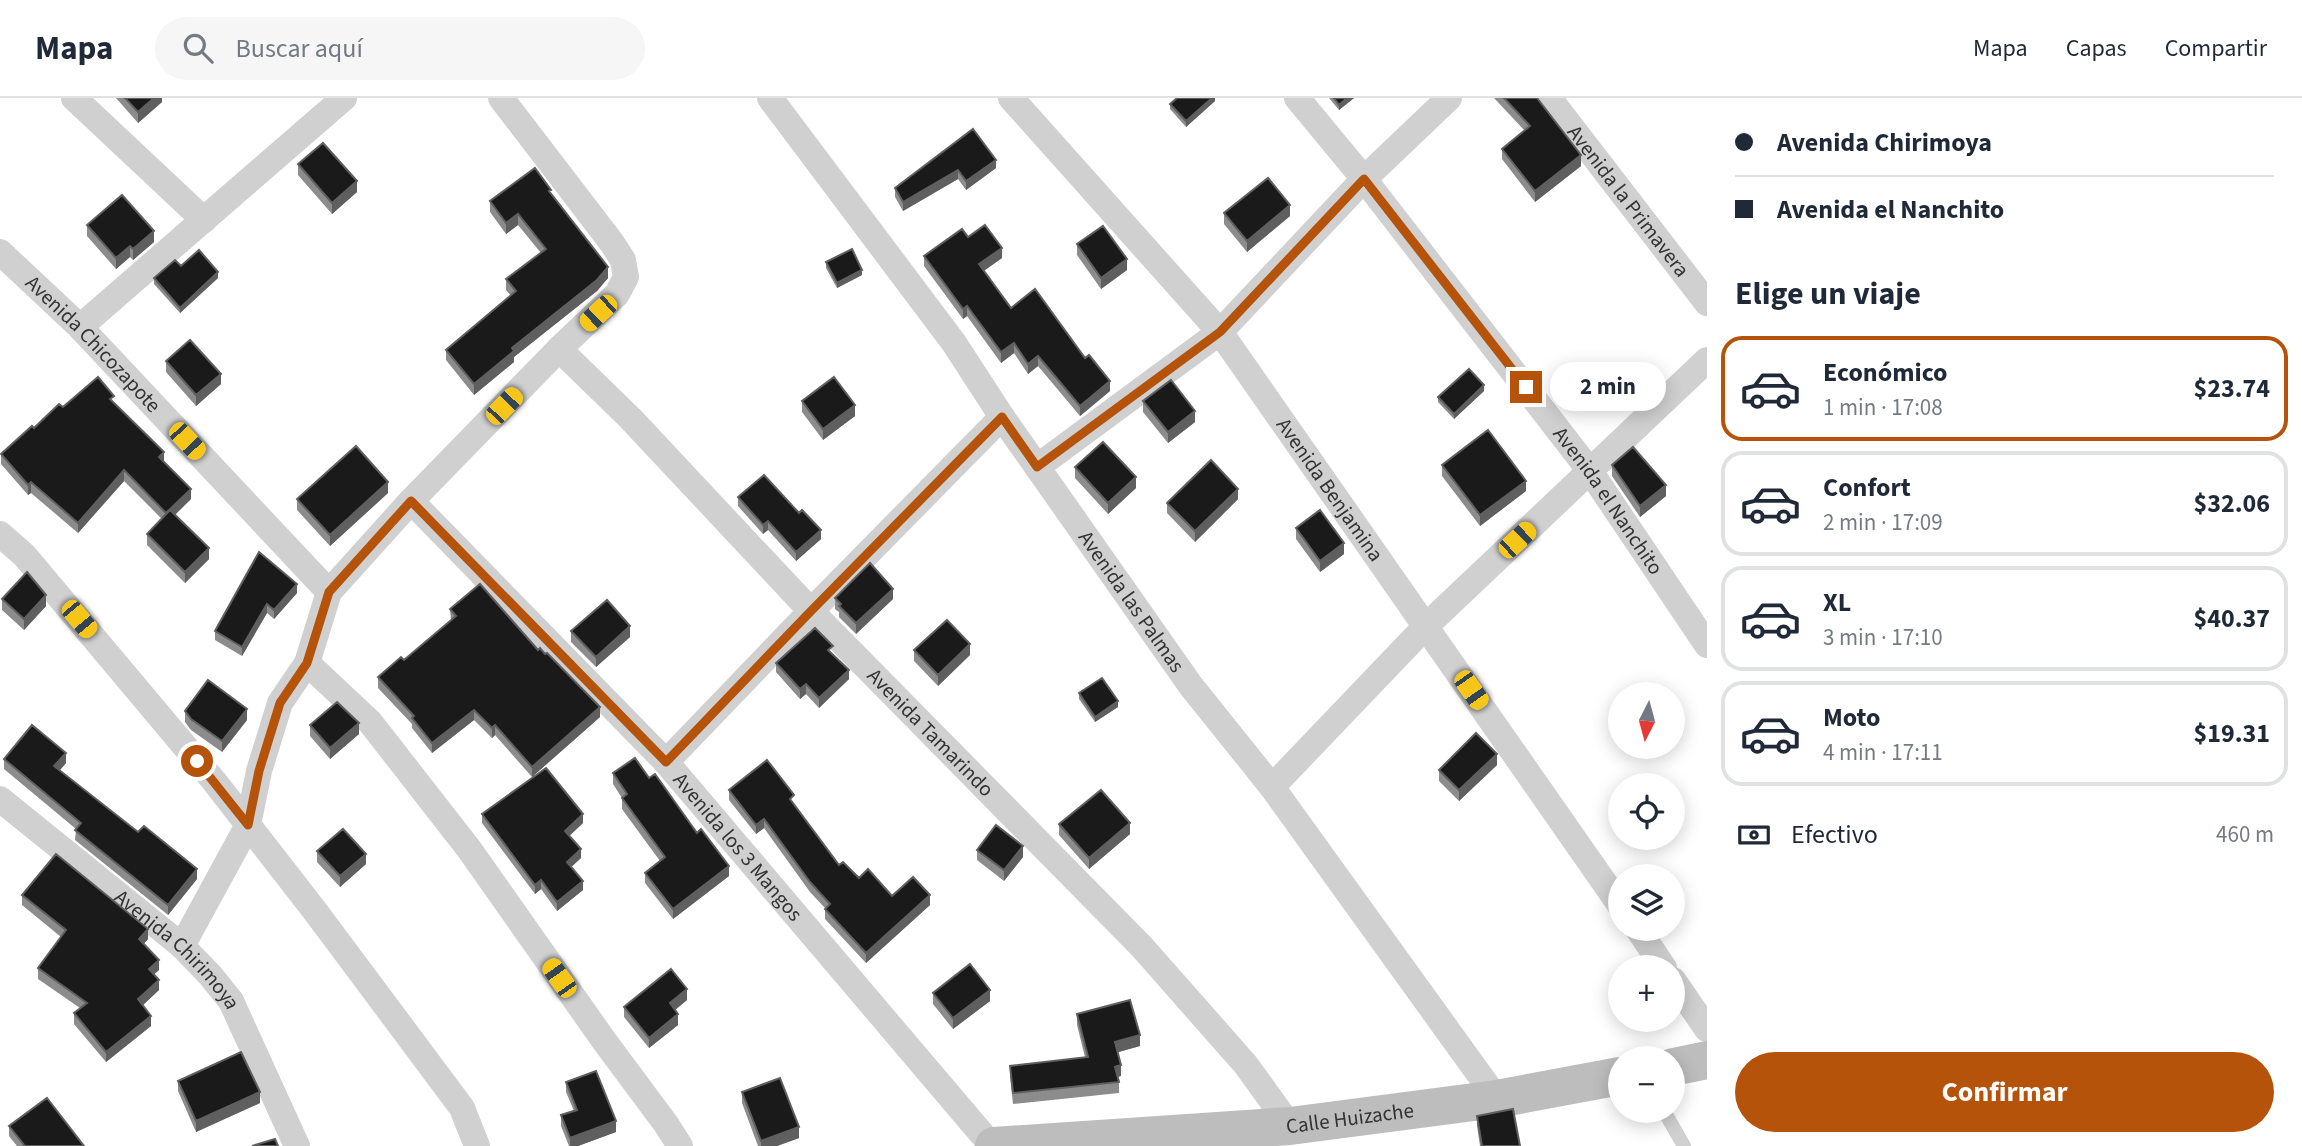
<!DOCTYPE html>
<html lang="es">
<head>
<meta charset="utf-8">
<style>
  :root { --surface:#fff; --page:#f6f6f7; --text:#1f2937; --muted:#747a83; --line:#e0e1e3; --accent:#b45309 }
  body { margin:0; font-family:"Source Sans 3",sans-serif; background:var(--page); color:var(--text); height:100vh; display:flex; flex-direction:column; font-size:26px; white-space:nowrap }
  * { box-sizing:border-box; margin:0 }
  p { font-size:23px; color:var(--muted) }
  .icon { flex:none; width:38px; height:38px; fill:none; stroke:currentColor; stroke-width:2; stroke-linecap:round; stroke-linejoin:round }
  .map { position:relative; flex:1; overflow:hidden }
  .panel { display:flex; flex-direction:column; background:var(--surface); width:595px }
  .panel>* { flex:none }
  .hud { display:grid; align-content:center; height:154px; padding:0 28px; background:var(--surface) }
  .needle { width:46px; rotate:186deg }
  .controls { position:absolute; left:1608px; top:584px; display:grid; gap:14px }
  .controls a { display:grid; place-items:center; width:77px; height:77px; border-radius:50%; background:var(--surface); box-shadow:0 4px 18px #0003; font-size:35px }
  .end { position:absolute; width:32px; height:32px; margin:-16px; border:9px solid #b45309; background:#fff; box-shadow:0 0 0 4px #fff }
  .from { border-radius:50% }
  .bubble { position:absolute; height:49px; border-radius:24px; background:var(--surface); box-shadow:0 4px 18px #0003; font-size:23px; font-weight:700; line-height:49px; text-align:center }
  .car { position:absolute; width:21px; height:42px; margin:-21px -10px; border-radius:9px; box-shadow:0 0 5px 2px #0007; background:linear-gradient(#f5c518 24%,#345 0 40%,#f5c518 0 76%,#345 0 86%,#f5c518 0) }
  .hud b { display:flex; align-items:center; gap:24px; height:66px; font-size:26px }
  .hud b+b { border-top:2px solid var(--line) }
  .hud i { width:18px; height:18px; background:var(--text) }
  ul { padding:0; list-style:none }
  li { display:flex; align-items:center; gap:21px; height:105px; margin:0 14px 10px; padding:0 14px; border:4px solid var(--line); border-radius:21px }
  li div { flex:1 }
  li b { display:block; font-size:26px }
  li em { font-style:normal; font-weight:700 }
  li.active { border-color:var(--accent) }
  li>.icon { width:63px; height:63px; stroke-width:1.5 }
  h2 { padding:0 28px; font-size:32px; line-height:84px }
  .pay { display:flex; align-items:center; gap:18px; height:77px; padding:0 28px; font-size:26px }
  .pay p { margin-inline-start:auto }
  .primary-button { display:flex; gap:14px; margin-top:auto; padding:14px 28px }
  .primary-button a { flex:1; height:80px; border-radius:42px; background:var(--accent); color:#fff; font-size:28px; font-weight:700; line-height:80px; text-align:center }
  header { display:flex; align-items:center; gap:42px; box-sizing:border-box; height:98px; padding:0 35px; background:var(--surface); border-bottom:2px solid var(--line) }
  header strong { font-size:33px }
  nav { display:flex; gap:38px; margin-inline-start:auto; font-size:24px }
  .search { width:490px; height:63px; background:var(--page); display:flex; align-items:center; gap:18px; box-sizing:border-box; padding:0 24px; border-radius:38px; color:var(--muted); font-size:26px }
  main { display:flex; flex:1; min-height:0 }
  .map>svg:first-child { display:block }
</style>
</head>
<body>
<header>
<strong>Mapa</strong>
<div class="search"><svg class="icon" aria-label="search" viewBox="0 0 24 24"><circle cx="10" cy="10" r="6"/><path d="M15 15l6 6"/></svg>Buscar aquí</div>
<nav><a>Mapa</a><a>Capas</a><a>Compartir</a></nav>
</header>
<main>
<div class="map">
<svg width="1707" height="1048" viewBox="0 0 1707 1048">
  <rect width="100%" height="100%" fill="#fff"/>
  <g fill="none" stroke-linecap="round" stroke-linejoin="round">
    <path stroke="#d0d0d0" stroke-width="14" d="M1664,1013L1684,1048"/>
    <g stroke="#d0d0d0" stroke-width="26">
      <path d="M74,0L204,122"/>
      <path id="s1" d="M770,0L954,245L1002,319L1191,588L1272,689L1497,1001"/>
      <path id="s2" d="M1011,0L1220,234L1620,807"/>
      <path id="s3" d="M1297,0L1364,81L1590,373L1707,547"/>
      <path id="s4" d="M1549,0L1707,205"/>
      <path id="s5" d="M0,154L80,229L329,494"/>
      <path d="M80,229L344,0"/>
      <path id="s6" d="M559,251L630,320L811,513L1142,849L1246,967L1290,1028"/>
      <path d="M1037,369L1220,234L1364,81L1449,0"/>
      <path id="s7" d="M411,403L666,664L992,1048"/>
      <path d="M0,436L25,458L214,683L315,813L462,1010L477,1048"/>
      <path d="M307,565L370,624L469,751L605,944L666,1026L680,1048"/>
      <path d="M666,664L811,513L1002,319"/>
      <path d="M1272,689L1426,528L1707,262"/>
      <path id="s8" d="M0,701L182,848L210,877L231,903L297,1048"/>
      <path d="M1638,831L1664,870"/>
      <path d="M182,848L248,727L259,673L280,605L307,565L329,494L411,403L559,251L617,196L626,179L623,162L612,145L501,0"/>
      <path d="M1673,882L1707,931"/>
    </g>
    <g stroke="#bdbdbd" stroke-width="38">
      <path d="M1673,969L1707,962"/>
      <path id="s9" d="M994,1048L1290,1028L1497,1001L1620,978"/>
    </g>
  </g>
  <path fill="#8c8c8c" d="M116,0H162V4L138,25Z
    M1215,0V3L1186,29L1170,11V6Z
    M1329,0H1354L1339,12Z
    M1494,0H1537L1581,68L1535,104L1502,61V51L1525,33Z
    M996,62V70L966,92L958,81L903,113L895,99V90Z
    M298,66L357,94L332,116L298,77Z
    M551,96L608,180L597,193L514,259V264L474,297L446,262V252L511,198L506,192V181L541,155L518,127L506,136L490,114V103Z
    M1224,115L1290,118L1247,154L1224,126Z
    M87,127L154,144L133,162L130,159L116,171L87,138Z
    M968,139L1002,160L984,173L1011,210L1110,293L1080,318L1038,268L1028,276L1014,255L1001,265L967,218L963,221L924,168V158Z
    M1077,146L1127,172L1101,191L1077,157Z
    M826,164L862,177L837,190L826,170Z
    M181,168L218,180L180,215L154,186V180Z
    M166,263L221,286L196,308L166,274Z
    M1484,293L1454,321L1438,304V299Z
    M802,303L855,318L823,342L802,314Z
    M1143,303L1195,324L1168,345L1143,314Z
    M114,304L164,363L191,401L175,417L209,461L185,485L147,447V436L162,421L124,383L78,435L31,395L28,397L1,366V356L63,309Z
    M1442,367L1526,393L1480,428L1442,378Z
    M1612,367L1666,398L1640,419L1612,378Z
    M1075,369L1136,390L1108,416L1075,380Z
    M388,395L330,448L297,412V401Z
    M738,399L799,415L821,441L796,463L768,432L763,436L738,408Z
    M1238,401L1195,444L1167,415V405Z
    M1296,430L1344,456L1320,474L1296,441Z
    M259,454L297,495L274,521L267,515L242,558L215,542V533Z
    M835,500L893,501L856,536L839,519V514L835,511Z
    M2,501L46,508L24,532L2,512Z
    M450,511L538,552L600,619L532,679L495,637L492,640L474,622L432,655L412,630V626L378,590V579L404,562L451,522Z
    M571,533L630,539L596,569L571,544Z
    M914,552L970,557L938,588L914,563Z
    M833,556L849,581L819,610L806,596L800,601L776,574V565Z
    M1079,595L1118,609L1095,624L1079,601Z
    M185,613L247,622L222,654L191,632L185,624Z
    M310,627L359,636L330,661L310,638Z
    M4,661L66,665L59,673L197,781L168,817L75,742L76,731L4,671Z
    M1497,667L1459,703L1439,683V672Z
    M613,675L649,680L729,778L673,821L645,785V775L660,763L622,711V700L613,686Z
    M729,692L794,706L839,767L892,798L930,807L866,865L825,821V810L810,794L764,730L756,736L729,702Z
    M482,716L583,725L569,738L581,760L571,769L583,792L557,813L541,791L535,796L482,725Z
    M1059,726L1130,736L1089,771L1059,737Z
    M977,752L1023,759L1004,783L977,762Z
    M317,753L366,766L340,789L317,764Z
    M22,797L148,841L144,846L159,872L154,876L159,892L142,907L151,928L106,964L74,926V915L80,910L38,881V870L61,839L22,807Z
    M933,895L990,903L953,931L933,906Z
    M687,902L675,912L678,927L649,950L624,919V909Z
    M1077,916L1140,948L1118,954L1121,978L1118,979L1119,984V995L1013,1006L1010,978V968L1085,959L1077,927Z
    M178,983L260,1005L196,1034L178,993Z
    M566,984L616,1034L578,1048H569L561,1028V1017L574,1013L566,994Z
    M742,994L799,1040L777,1048H758L742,1005Z
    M1477,1018L1520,1048H1480L1477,1028Z
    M9,1028L84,1048H17L9,1038Z"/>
  <path fill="#5f5f5f" d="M154,0H162V4L138,25V14Z
    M1212,0H1215V3L1186,29V23Z
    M1347,0H1354L1339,12V7Z
    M1581,57V68L1535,104V93Z
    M996,62V70L966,92V83Z
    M958,72V81L903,113V104Z
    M357,83V94L332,116V105Z
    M1290,107V118L1247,154V143Z
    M518,116V127L506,136V125Z
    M154,133V144L133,162V151Z
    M130,148V159L116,171V160Z
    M1002,150V160L979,176V166Z
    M1127,161V172L1101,191V180Z
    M608,169V180L597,193L514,259V264L474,297V286L512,250Z
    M862,172V177L837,190V185Z
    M218,174V180L180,215V210Z
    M967,208V218L963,221V211Z
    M1014,245V255L1001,265V254Z
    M1038,258V268L1028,276V266Z
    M221,276V286L196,308V297Z
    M1110,283V293L1080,318V308Z
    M1484,287V293L1454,321V316Z
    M855,307V318L823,342V331Z
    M1195,313V324L1168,345V334Z
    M164,354V364L159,359Z
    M124,372V383L78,435V425Z
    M1136,379V390L1108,416V405Z
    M1526,383V393L1480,428V417Z
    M31,384V395L28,397V387Z
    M388,384V395L330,448V437Z
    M1666,387V398L1640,419V408Z
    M191,391V401L166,425V415Z
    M1238,391V401L1195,444V433Z
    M768,423V432L763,436V427Z
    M821,432V441L796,463V454Z
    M1344,445V456L1320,474V463Z
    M209,450V461L185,485V474Z
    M297,486V495L274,521V512Z
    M893,491V501L856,536V525Z
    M46,497V508L24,532V521Z
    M267,506V515L242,558V549Z
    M630,528V539L596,569V559Z
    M970,546V557L938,588V577Z
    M849,572V581L819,610V600Z
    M806,586V596L800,601V591Z
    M1118,603V609L1095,624V619Z
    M600,609V619L532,679V669Z
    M247,611V622L222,654V643Z
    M474,612V622L432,655V645Z
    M359,625V636L330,661V650Z
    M495,627V637L492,640V630Z
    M66,655V665L54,679V668Z
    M1497,656V667L1459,703V692Z
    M583,716V725L565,742V733Z
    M764,721V730L756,736V727Z
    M1130,725V736L1089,771V760Z
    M1023,748V759L1004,783V772Z
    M581,751V760L567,773V764Z
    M366,756V766L340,789V778Z
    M729,768V778L673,821V811Z
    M197,771V781L168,817V807Z
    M541,782V791L535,796V787Z
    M583,783V792L557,813V804Z
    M930,797V807L866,865V855Z
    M148,831V841L139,851V841Z
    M159,862V872L149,881V871Z
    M159,882V892L138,912V901Z
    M687,891V902L670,916V905Z
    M990,892V903L953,931V920Z
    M678,916V927L649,950V940Z
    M151,918V928L106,964V954Z
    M1140,937V948L1115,955V944Z
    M1121,967V978L1115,979V969Z
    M260,994V1005L196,1034V1023Z
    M616,1023V1034L578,1048H570V1040Z
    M799,1029V1040L777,1048H761V1043Z"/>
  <path fill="#1a1a1a" stroke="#5f5f5f" stroke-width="2" d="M125,0H154L138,14Z
    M1177,0H1212L1186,23L1170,6Z
    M1334,0H1347L1339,7Z
    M1504,0H1537L1581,57L1535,93L1502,51L1530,28Z
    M973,31L996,62L966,83L958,72L903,104L895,90Z
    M323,45L357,83L332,105L298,66Z
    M535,70L551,92L549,93L608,169L597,182L512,250L514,253L474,286L446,252L516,193L506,181L546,151L518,116L506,125L490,103Z
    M1268,80L1290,107L1247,143L1224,115Z
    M122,97L154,133L133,151L130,148L116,160L87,127Z
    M985,127L1002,150L979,166L1011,210L1035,191L1085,260L1089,257L1110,283L1080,308L1038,258L1028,266L1014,245L1001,254L967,208L963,211L924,158L962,131L968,139Z
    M1103,128L1127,161L1101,180L1077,146Z
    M852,151L862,172L837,185L826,164Z
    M199,152L218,174L180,210L154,180L175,162L181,168Z
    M190,242L221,276L196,297L166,263Z
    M1469,271L1484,287L1454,316L1438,299Z
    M98,279L114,298L110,301L164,354L159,359L191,391L166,415L124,372L78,425L31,384L28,387L1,356L32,328L34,330L59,306L63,309Z
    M834,279L855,307L823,331L802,303Z
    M1171,282L1195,313L1168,334L1143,303Z
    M1488,332L1526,383L1480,417L1442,367Z
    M1103,344L1136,379L1108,405L1075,369Z
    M356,348L388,384L330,437L297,401Z
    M1633,349L1666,387L1640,408L1612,367Z
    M1211,362L1238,391L1195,433L1167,405Z
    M764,377L799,415L802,412L821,432L796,454L768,423L763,427L738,399Z
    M170,412L209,450L185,474L147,436Z
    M1320,412L1344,445L1320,463L1296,430Z
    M259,454L297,486L274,512L267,506L242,549L215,533Z
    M870,465L893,491L856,525L839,508L841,506L835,500Z
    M27,474L46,497L24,521L2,501Z
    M480,486L538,552L540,550L545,556L547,555L600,609L532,669L495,627L492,630L474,612L432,645L412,620L414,618L378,579L401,559L404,562L456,518L450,511Z
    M607,502L630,528L596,559L571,533Z
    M947,522L970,546L938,577L914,552Z
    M815,530L833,548L828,552L849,572L819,600L806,586L800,591L776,565Z
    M1102,580L1118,603L1095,619L1079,595Z
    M208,582L247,611L222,643L191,621L185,613Z
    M337,604L359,625L330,650L310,627Z
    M32,627L66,655L54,668L138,734L144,728L197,771L168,807L75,732L81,725L4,661Z
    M1476,635L1497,656L1459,692L1439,672Z
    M635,660L649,680L655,676L697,735L701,731L729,768L673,811L645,775L665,759L622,700L627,696L613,675Z
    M767,662L794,697L790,701L839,767L843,764L859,780L868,771L892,798L913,779L930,797L866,855L825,811L830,806L810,784L764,721L756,727L729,692Z
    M546,670L583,716L565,733L581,751L567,764L583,783L557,804L541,782L535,787L482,716Z
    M1101,692L1130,725L1089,760L1059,726Z
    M996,727L1023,748L1004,772L977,752Z
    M343,731L366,756L340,778L317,753Z
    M56,756L148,831L139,841L159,862L149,871L159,882L138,901L151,918L106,954L74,915L87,905L38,870L66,832L22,797Z
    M970,866L990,892L953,920L933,895Z
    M671,871L687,891L670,905L678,916L649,940L624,909Z
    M1130,902L1140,937L1115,944L1121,967L1115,969L1119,984L1013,995L1010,968L1088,959L1077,916Z
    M241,954L260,994L196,1023L178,983Z
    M596,973L616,1023L570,1040L561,1017L577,1012L566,984Z
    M780,980L799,1029L761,1043L742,994Z
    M47,1000L84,1048H25L9,1028Z
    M1513,1011L1520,1048H1482L1477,1018Z
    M275,1041L278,1048H252Z"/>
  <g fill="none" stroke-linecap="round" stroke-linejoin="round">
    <path stroke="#b45309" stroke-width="9" d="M197,663L248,727L259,673L280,605L307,565L329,494L411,403L666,664L811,513L1002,319L1037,369L1220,234L1364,81L1526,289"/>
  </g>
  <g text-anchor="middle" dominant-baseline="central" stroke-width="7" stroke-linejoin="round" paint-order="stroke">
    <g font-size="21" fill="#333" stroke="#fff">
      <text stroke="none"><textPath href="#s4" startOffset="130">Avenida la Primavera</textPath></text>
      <text stroke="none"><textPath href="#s5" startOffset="131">Avenida Chicozapote</textPath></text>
      <text stroke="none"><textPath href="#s2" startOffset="506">Avenida Benjamina</textPath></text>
      <text stroke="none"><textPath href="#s3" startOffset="509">Avenida el Nanchito</textPath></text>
      <text stroke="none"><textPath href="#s1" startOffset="620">Avenida las Palmas</textPath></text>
      <text stroke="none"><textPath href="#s6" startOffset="534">Avenida Tamarindo</textPath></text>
      <text stroke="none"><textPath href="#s7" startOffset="476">Avenida los 3 Mangos</textPath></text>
      <text stroke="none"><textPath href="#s8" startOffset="233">Avenida Chirimoya</textPath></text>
      <text stroke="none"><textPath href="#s9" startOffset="357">Calle Huizache</textPath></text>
    </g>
  </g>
</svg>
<div class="controls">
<a><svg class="needle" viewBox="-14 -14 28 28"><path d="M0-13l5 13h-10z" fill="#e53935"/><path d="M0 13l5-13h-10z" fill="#747a83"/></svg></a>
<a><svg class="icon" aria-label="locate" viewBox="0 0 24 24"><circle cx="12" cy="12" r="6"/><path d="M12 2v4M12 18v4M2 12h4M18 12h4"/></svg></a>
<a><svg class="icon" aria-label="layers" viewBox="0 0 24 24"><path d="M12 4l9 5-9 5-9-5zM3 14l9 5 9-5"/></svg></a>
<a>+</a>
<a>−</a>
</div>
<i class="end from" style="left:197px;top:663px"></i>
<i class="end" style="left:1526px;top:289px"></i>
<div class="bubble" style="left:1550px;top:264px;width:116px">2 min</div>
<i class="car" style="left:598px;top:215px;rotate:227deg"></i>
<i class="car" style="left:504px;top:308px;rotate:44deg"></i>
<i class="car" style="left:187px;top:343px;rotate:137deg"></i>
<i class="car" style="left:1517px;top:442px;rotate:47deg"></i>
<i class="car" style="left:79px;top:521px;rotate:140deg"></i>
<i class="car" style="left:1471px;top:592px;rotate:145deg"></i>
<i class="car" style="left:559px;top:880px;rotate:325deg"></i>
</div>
<section class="panel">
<div class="hud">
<b><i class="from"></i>Avenida Chirimoya</b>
<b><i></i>Avenida el Nanchito</b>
</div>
<h2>Elige un viaje</h2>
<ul>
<li class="active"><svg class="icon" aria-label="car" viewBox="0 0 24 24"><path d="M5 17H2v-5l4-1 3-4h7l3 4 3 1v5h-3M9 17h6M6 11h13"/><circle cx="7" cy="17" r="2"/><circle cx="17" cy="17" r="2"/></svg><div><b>Económico</b><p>1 min · 17:08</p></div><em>$23.74</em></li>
<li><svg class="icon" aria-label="car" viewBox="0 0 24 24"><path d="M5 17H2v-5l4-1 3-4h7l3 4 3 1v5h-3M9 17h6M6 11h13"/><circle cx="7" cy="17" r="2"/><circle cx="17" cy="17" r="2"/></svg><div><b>Confort</b><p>2 min · 17:09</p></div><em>$32.06</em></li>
<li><svg class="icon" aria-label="car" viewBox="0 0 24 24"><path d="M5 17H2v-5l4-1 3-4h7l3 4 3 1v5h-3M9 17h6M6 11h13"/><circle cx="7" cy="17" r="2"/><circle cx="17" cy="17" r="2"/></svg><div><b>XL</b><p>3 min · 17:10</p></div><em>$40.37</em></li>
<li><svg class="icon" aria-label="car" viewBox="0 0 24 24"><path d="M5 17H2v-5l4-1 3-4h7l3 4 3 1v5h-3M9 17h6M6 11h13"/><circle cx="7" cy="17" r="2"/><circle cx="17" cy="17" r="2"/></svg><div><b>Moto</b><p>4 min · 17:11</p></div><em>$19.31</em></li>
</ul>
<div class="pay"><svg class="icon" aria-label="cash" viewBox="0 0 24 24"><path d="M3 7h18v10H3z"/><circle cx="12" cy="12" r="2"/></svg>Efectivo<p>460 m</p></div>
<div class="primary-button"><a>Confirmar</a></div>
</section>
</main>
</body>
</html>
